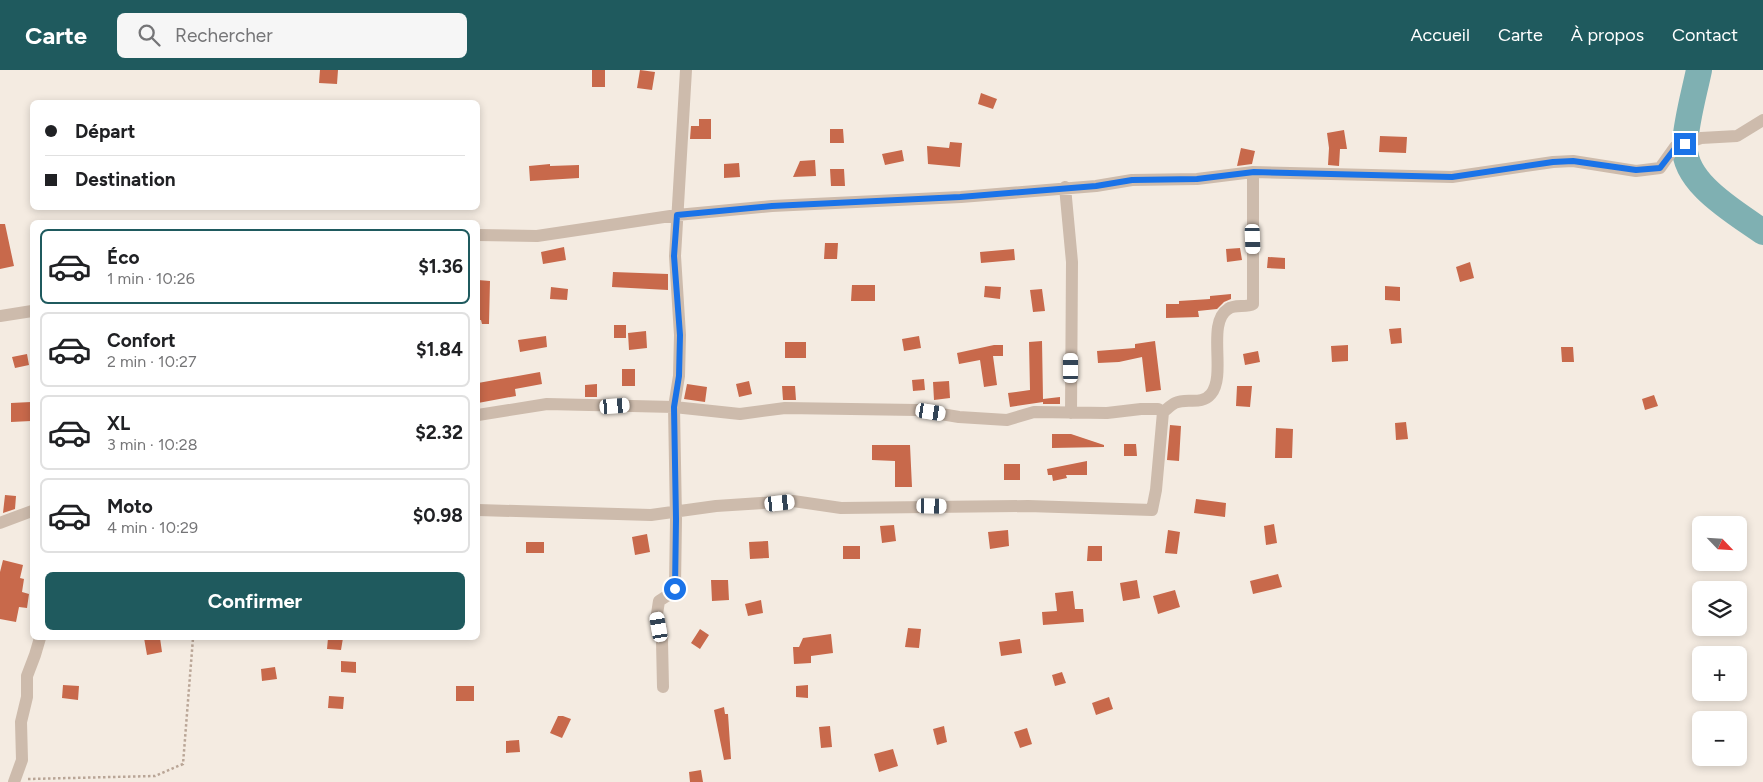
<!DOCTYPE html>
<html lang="fr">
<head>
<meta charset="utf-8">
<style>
  :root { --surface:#fff; --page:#f6f6f6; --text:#202124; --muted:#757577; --line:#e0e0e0; --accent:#1f5a5e }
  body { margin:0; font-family:Figtree,sans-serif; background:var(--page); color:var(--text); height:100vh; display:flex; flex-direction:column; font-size:19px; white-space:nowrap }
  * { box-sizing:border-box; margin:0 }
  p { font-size:16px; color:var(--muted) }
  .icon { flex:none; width:28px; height:28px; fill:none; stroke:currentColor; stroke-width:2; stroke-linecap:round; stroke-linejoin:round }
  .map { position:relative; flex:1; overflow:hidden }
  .panel { position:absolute; left:30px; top:150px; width:450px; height:420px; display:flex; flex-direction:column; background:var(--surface); border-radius:8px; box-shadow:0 2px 8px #0003 }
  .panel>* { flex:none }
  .hud { position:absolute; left:30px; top:30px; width:450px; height:110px; border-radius:8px; box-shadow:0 2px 8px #0003; display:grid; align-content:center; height:110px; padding:0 15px; background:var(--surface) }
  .needle { width:32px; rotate:115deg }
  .controls { position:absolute; left:1692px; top:446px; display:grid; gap:10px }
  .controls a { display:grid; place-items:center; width:55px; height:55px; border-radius:8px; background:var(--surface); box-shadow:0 2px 8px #0003; font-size:25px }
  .end { position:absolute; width:22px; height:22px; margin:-11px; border:6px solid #1a73e8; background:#fff; box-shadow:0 0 0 2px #fff }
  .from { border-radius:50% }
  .car { position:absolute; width:15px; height:30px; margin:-15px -8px; border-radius:6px; box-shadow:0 0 4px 1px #0007; background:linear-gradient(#fff 24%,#345 0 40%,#fff 0 76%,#345 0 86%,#fff 0) }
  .hud b { display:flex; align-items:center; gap:18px; height:48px; font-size:19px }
  .hud b+b { border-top:1px solid var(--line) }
  .hud i { width:12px; height:12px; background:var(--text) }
  ul { padding:9px 0 0; list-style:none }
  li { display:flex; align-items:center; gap:15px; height:75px; margin:0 10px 8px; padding:0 5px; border:2px solid var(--line); border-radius:8px }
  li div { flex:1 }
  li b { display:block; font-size:19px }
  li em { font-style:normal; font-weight:700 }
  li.selected { border-color:var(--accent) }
  li>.icon { width:45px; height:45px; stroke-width:1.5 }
  .primary-button { display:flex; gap:10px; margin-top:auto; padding:10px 15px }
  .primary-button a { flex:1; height:58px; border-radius:8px; background:var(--accent); color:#fff; font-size:20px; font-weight:700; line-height:58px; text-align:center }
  header { display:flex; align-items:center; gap:30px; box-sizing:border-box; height:70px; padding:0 25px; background:var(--accent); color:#fff }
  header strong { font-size:24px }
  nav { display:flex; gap:28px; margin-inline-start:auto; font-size:18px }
  .search { width:350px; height:45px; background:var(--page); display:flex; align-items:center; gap:12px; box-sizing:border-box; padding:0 18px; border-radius:8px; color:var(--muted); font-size:19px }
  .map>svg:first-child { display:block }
</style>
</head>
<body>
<header>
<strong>Carte</strong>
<div class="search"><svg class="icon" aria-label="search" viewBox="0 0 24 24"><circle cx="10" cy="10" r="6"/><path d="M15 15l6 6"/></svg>Rechercher</div>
<nav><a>Accueil</a><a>Carte</a><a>À propos</a><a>Contact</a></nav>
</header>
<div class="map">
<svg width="1763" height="712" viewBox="0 0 1763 712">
  <rect width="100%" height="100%" fill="#f4ebe1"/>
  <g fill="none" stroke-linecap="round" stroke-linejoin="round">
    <path stroke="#7fb0b2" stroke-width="26" d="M1699,0C1694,24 1687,48 1685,73C1681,112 1735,142 1763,162"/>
  </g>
  <path fill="#c8694b" d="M320,0H338L337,14L319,13Z
    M592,0H605V17H592Z
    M640,0L655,2L652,20L637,18Z
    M981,23L997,29L993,39L978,34Z
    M699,49H711V69H690L691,56H699Z
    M830,59H843L844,73H830Z
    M1344,60L1347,79H1340L1339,96L1328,95L1329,78L1327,63Z
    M1380,66L1407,67L1406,83L1379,82Z
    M950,72L962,73L960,97L928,94L927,76L949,78Z
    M1241,78L1255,81L1252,94L1237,96Z
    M902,80L904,91L885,95L882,84Z
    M815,90L816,106L793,107L800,91Z
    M739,93L740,107L724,108V94Z
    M550,94V96L579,95V108L530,111L529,96Z
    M830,99H844L845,116H831Z
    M0,154H5L14,196L0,199Z
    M825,173H838L837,189H824Z
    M564,177L566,190L543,194L541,182Z
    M1240,178L1242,190L1227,192L1226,179Z
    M1014,179L1015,190L981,193L980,182Z
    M1268,187L1285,188V199L1267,198Z
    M1470,192L1474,208L1460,212L1456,197Z
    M613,202L668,204V220L612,217Z
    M478,210L490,211L489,254H482L481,250H478V236H480Z
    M852,215H875V231H851Z
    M985,216L1001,217L1000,229L984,227Z
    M1385,216L1400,217V231L1385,230Z
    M551,217L568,219L567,230L550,229Z
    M1042,219L1045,241L1033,242L1030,220Z
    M1231,224V229L1224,232L1217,239L1198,241L1199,247L1166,248V234H1179V231L1210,229V226Z
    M614,255H626V268H614Z
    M1401,258L1402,273L1391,274L1389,259Z
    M646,261L647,278L629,280L628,263Z
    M546,266L547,277L520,282L518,270Z
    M919,266L921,278L904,281L902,269Z
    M1042,271L1043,329L1060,327V334H1043V332L1010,337L1008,323L1030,320L1029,272Z
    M1155,271L1161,320L1146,322L1142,287L1119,292L1098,293L1097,281L1135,278V274Z
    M785,272H806V288H785Z
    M994,275H1003V286H993L997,315L984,317L980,290L959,294L957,283Z
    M1348,275V291L1332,292L1331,276Z
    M1561,277H1573L1574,292H1562Z
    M1258,281L1260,292L1245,295L1243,284Z
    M27,284L29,295L15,298L12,287Z
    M622,299H635V316H622Z
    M540,302L542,314L515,319L516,326L478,333V313Z
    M924,309L925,320L913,321L912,310Z
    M749,311L752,324L739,327L736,314Z
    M949,311L950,328L934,330L933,312Z
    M597,314V327H585V315Z
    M687,314L707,317L705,332L684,329Z
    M782,316H795L796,330H783Z
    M1237,316H1252L1250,337L1236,336Z
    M1654,325L1658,336L1645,340L1642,329Z
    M31,332V351L11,352V333Z
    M1406,352L1408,369L1396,370L1395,353Z
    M1170,355L1181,356L1179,391L1167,390Z
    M1276,358L1293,359L1292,388H1275Z
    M1052,364H1071L1104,375V377L1052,378Z
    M1124,374H1136L1137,386H1124Z
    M872,375H910L912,417H895V391L872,390Z
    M1087,391V405H1066L1067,408L1053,411L1052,405H1048L1047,399Z
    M1004,394H1020V410H1004Z
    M5,425L16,426L15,439L3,443Z
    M1196,429L1226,433L1225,447L1194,443Z
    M1274,454L1277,473L1266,475L1264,456Z
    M894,455L896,471L882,473L880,456Z
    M1008,460L1009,476L990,479L988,462Z
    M1168,460L1180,462L1177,484L1165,483Z
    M647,464L650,482L635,485L632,467Z
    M768,471L769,488L750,489L749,472Z
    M526,472H544V483H526Z
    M843,476H860V489H843Z
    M1088,476H1102V491H1087Z
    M3,490L23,495L20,508L24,509L22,522L29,524L27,538L19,537L16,552L0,549V502Z
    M1278,504L1282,517L1253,524L1250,511Z
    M711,510H728L729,530L712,531Z
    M1137,510L1140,528L1123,531L1120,513Z
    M1175,520L1180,537L1158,544L1153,526Z
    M1073,521L1075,539H1083L1084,552L1043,555L1042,542L1057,541L1055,523Z
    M761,530L763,543L748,546L745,534Z
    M908,558L921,559L919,578L905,577Z
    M700,559L709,565L700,579L691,573Z
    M831,564L833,583L811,586V593L794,594L793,577H799L803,568Z
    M144,568H160L162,582L147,585Z
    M328,568H343L341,580L327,579Z
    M1020,569L1022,583L1001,586L999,572Z
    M341,591L356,592V603L341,602Z
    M275,597L277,609L262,611L261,599Z
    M1062,602L1066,613L1055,616L1052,605Z
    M63,615L79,616L78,630L62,628Z
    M808,615V628L796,627V616Z
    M456,616H474V631H456Z
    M329,626L344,627L343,639L328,638Z
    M1109,627L1113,639L1096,645L1092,633Z
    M724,637L725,644H728L731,689L724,690L714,640Z
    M558,646H563L571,649L562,668L550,663Z
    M830,656L832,677L821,678L819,657Z
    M944,656L947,672L937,675L933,659Z
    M1027,658L1032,674L1020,678L1014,662Z
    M519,670L520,682L506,683V671Z
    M893,679L898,696L879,702L874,684Z
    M701,700L703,712H690L689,702Z"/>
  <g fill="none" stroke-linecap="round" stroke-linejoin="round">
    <path stroke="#b9a596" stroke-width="2.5" stroke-dasharray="2.5 2.5" stroke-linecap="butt" d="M28,709L155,706L183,694L193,568"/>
    <path stroke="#cdbbac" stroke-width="12" d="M1065,117L1072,192L1071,343
      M478,165L537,166L677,145L772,136L961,127L1096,116L1132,110L1197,109L1253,102L1452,107L1553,92L1573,91L1636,101L1660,98L1675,77L1701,68L1737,66L1763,50
      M0,246L32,241
      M478,345L547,334L674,337L740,344L785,338L917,340L959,347L1007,350L1034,342L1107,343L1141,339H1158L1163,342
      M478,440L651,445L716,436L793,431L841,438L1028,436L1152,440L1156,420L1163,342C1167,339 1171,335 1175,333C1187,327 1201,336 1211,324C1227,305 1206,253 1228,239C1235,234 1246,238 1253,234V102
      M0,453L32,441
      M663,617L662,571L657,544L659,531L673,522L675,516L676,449L674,337L679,306L680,265L675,186L686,0
      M14,712L22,690L21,652L27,627V606L35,585L40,568"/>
  </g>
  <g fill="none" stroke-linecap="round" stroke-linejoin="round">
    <path stroke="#1a73e8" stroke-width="6" d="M675,519L676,449L674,337L679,306L680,265L674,186L677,145L772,136L960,127L1096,116L1132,110L1197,109L1254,102L1452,107L1553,92L1573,91L1636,100L1660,98L1676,77L1685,74"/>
  </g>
</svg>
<div class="controls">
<a><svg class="needle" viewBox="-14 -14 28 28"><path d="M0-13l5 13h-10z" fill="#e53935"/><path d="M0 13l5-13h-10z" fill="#757577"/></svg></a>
<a><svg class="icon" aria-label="layers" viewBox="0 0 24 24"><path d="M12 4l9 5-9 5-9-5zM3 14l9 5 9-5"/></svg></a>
<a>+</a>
<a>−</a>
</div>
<i class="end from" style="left:675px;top:519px"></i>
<i class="end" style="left:1685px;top:74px"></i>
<i class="car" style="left:1253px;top:169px;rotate:178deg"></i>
<i class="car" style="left:1071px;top:298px;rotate:0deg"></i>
<i class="car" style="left:615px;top:336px;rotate:86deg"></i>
<i class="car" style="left:931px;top:342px;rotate:99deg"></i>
<i class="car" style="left:780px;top:433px;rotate:84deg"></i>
<i class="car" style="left:932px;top:436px;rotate:91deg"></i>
<i class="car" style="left:659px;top:557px;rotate:350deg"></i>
<div class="hud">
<b><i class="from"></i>Départ</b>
<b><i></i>Destination</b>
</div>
<section class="panel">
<ul>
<li class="selected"><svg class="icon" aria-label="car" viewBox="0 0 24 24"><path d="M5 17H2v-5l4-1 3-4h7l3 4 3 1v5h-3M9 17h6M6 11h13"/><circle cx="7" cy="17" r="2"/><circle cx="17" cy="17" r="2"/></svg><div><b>Éco</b><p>1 min · 10:26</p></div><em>$1.36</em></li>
<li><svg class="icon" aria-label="car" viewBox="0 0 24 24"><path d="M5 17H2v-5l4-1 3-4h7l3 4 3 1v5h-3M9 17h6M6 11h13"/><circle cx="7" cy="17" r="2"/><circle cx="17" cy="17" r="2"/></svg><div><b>Confort</b><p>2 min · 10:27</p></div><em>$1.84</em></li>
<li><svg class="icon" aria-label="car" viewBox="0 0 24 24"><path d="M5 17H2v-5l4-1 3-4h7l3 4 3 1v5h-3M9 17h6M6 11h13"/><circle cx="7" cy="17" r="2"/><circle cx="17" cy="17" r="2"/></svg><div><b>XL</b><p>3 min · 10:28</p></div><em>$2.32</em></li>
<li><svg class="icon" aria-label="car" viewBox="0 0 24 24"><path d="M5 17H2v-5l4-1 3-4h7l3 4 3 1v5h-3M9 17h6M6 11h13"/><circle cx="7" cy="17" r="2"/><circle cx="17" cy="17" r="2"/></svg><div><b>Moto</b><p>4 min · 10:29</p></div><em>$0.98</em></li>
</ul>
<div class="primary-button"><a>Confirmer</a></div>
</section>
</div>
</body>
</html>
